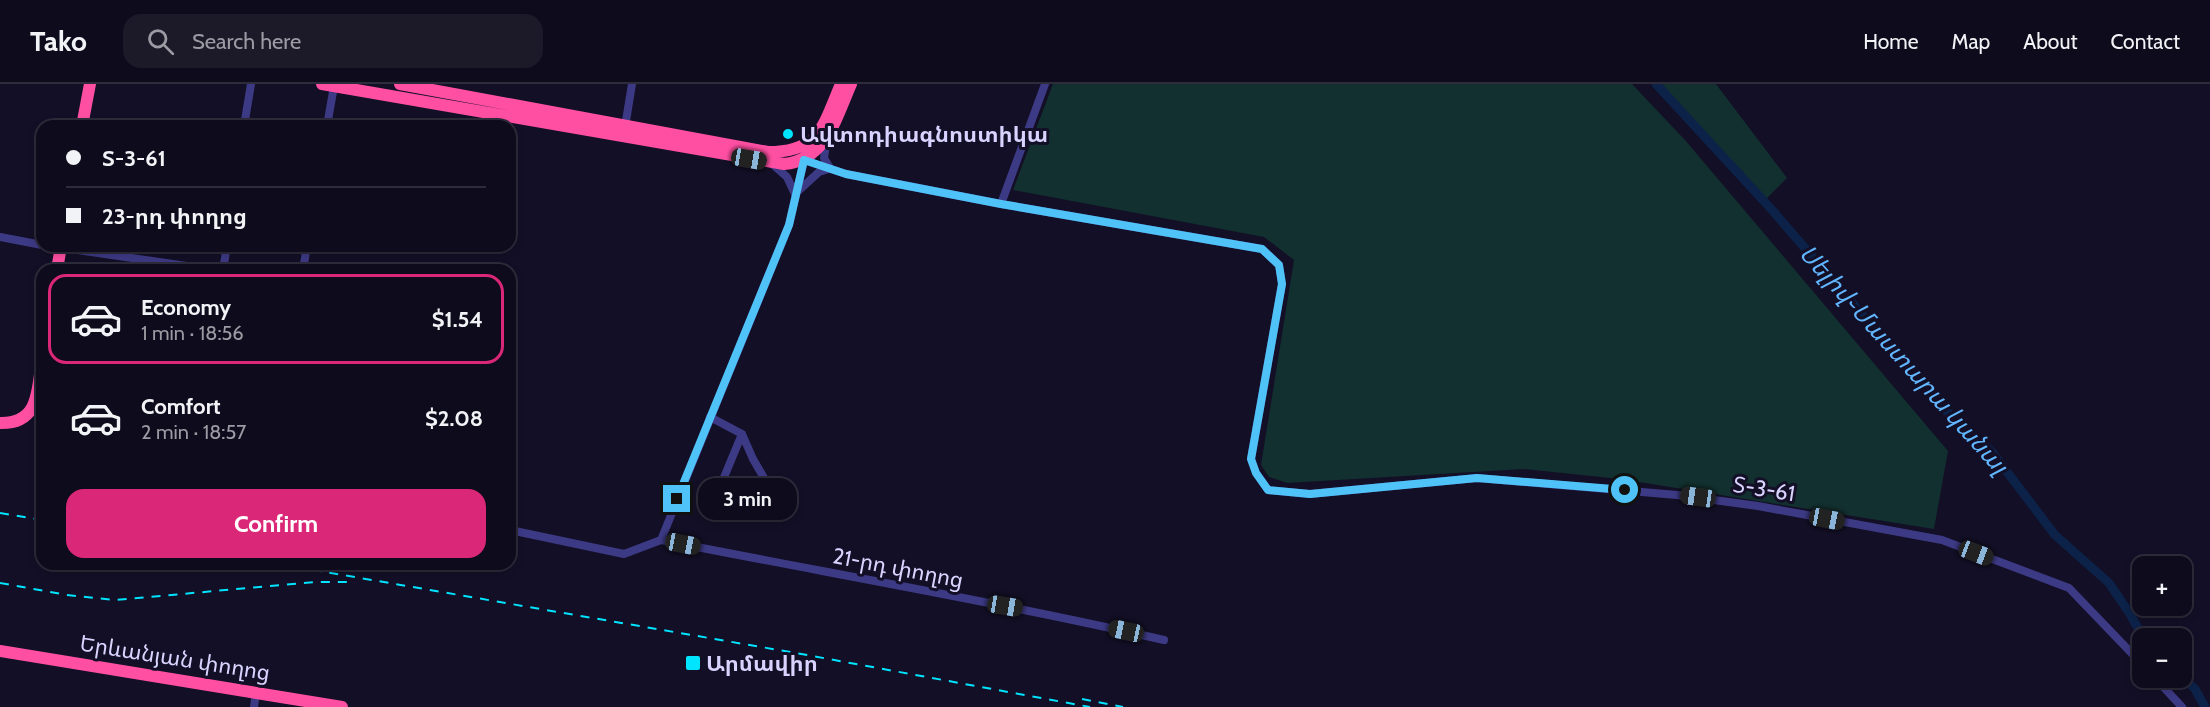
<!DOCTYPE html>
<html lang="en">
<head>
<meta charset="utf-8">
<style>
  :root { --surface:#0e0b1c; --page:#1c1929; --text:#f1f3f6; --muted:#9b9ba3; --line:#2e2b3b; --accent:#db2777 }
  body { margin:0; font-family:Cabin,"Noto Sans Armenian",sans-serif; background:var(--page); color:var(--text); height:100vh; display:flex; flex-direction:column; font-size:22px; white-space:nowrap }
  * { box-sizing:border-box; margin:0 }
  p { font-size:20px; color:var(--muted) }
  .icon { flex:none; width:33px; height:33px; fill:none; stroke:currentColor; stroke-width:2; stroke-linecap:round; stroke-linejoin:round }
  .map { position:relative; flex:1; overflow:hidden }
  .panel { position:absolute; left:36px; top:180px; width:480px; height:306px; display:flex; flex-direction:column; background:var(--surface); border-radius:18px; box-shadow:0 3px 9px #0003,0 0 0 2px var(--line) }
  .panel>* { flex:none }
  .top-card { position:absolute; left:36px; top:36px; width:480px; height:132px; border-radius:18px; box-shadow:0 3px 9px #0003,0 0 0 2px var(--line); display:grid; align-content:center; height:132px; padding:0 30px; background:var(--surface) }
  .tools { position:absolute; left:2132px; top:472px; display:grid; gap:12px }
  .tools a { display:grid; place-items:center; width:60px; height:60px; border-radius:12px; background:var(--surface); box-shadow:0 3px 9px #0003,0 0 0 2px var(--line); font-size:30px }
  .end { position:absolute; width:27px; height:27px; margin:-14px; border:8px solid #4fc3f7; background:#111; box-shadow:0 0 0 3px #111 }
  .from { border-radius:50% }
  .bubble { position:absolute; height:42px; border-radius:18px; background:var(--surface); box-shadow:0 3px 9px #0003,0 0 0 2px var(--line); font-size:20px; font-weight:700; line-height:42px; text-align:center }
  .car { position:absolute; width:18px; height:36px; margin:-18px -9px; border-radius:8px; box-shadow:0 0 4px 2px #0007; background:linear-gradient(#222 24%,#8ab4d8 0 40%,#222 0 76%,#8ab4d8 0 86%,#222 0) }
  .top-card b { display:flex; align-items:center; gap:21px; height:57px; font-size:22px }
  .top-card b+b { border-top:2px solid var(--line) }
  .top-card i { width:15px; height:15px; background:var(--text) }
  ul { padding:10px 0 0; list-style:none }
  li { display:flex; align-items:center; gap:18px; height:90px; margin:0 12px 9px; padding:0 18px; border:3px solid transparent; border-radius:18px }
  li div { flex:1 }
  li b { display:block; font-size:22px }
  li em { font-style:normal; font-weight:700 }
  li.current { border-color:var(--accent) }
  li>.icon { width:54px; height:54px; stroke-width:1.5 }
  .primary-button { display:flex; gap:12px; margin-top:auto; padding:12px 30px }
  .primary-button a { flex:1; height:69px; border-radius:18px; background:var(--accent); color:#fff; font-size:24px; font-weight:700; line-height:69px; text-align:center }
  header { display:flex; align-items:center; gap:36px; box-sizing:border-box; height:84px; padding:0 30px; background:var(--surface); border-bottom:2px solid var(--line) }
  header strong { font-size:28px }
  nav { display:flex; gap:33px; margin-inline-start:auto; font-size:21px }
  .search { width:420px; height:54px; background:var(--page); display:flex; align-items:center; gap:15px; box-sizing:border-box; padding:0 21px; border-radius:18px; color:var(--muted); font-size:22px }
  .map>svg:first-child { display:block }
</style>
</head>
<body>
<header>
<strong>Tako</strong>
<div class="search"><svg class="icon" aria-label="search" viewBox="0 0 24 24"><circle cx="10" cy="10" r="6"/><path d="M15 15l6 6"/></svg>Search here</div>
<nav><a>Home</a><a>Map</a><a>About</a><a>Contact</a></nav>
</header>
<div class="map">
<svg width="2210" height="623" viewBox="0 0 2210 623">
  <rect width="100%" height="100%" fill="#130f26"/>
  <path fill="#12302f" d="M1053,0H1632L1685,56L1948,367L1934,445L1620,395L1524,385L1287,399L1269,393L1261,381L1294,176L1264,153L1013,106Z
    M1661,0H1716L1787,94L1764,117Z"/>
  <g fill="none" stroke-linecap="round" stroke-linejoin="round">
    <path stroke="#0c2248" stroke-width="9" d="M1656,0L1773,127L1940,321L1992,368L2055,451L2109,499L2130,530L2144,555
      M2181,592L2195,605L2205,623"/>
    <path stroke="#3d3a85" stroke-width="8" d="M244,42L251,0
      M327,42L334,2
      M625,43L632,0
      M827,54L824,74L830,84
      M771,79L787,93L795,110
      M797,108L819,88L829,85
      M1001,120L1045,0
      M0,153L42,161
      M50,162L214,186
      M223,186L227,162
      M303,186L307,162
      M710,333L742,350L753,375L772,408L773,422L762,429L725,421L719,415L720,403L742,350
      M510,446L624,470L661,456
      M661,456L789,141L804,76L846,90L1001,120L1262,165L1279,181L1282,200L1251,375L1256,389L1268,406L1310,410L1477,394L1677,411L1758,422L1942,456L2069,504L2142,580
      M661,456C828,489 997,518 1164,556
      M2155,594L2182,623
      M254,623L256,609"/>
    <path stroke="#ff4fa3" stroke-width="12" d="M322,0L784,80C826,76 836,34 851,0
      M400,0L768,68C820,68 823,42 841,0
      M82,42L90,0
      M57,186L61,162
      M0,339C40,340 37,306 42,276
      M0,567L342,623"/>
    <path stroke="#00e5ff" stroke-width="2" stroke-dasharray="9 8" stroke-linecap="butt" d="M0,429L42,436
      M279,480L796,569L1090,623
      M0,499L67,511L115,516L315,498H347
      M1082,615L1123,623"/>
  </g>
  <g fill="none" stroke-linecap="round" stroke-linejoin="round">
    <path stroke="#4fc3f7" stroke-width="8" d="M677,415L789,141L804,76L846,90L1001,120L1262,165L1279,181L1282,200L1251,375L1256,389L1268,406L1310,410L1477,394L1625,406"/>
  </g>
  <g fill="#00e5ff" stroke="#130f26" stroke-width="2">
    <circle cx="788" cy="50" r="6"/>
    <rect x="685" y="571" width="16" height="16" rx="3"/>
  </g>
  <g text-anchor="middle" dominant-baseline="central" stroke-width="6" stroke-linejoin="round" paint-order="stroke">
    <g font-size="22" font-weight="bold" fill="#d9d4ff" stroke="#130f26" text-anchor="start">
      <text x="800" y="50">Ավտոդիագնոստիկա</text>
      <text x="706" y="579">Արմավիր</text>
    </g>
    <g font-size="22" fill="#d9d4ff" stroke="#130f26">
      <text transform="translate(1764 405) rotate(9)">Տ-3-61</text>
      <text transform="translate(898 484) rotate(11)">21-րդ փողոց</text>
      <text transform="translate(175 574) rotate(9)">Երևանյան փողոց</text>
    </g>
    <g font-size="24" font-style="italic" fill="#62b6ff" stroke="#130f26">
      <text transform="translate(1904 275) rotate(48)">Սելիվ֊Մաստարա կանալ</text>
    </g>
  </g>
</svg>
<div class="tools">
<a>+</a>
<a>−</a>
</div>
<i class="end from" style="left:1625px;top:406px"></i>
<i class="end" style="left:677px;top:415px"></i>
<div class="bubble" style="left:698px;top:394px;width:99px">3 min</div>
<i class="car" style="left:749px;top:75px;rotate:100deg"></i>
<i class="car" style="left:1698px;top:413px;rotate:278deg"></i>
<i class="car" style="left:1827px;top:435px;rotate:101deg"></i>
<i class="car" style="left:683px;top:460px;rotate:101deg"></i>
<i class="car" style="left:1976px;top:469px;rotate:111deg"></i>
<i class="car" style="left:1005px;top:522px;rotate:99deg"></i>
<i class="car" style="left:1126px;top:547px;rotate:282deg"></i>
<div class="top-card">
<b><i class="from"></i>Տ-3-61</b>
<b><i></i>23-րդ փողոց</b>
</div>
<section class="panel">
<ul>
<li class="current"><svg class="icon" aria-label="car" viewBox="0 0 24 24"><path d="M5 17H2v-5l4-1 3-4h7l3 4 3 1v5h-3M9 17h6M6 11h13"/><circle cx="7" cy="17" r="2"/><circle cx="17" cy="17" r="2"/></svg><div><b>Economy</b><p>1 min · 18:56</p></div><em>$1.54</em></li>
<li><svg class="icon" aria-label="car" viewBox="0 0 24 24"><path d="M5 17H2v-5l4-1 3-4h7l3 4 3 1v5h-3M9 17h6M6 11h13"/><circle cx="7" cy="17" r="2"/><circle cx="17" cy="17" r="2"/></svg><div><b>Comfort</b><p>2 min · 18:57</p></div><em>$2.08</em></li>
</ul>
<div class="primary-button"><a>Confirm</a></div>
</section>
</div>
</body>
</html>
